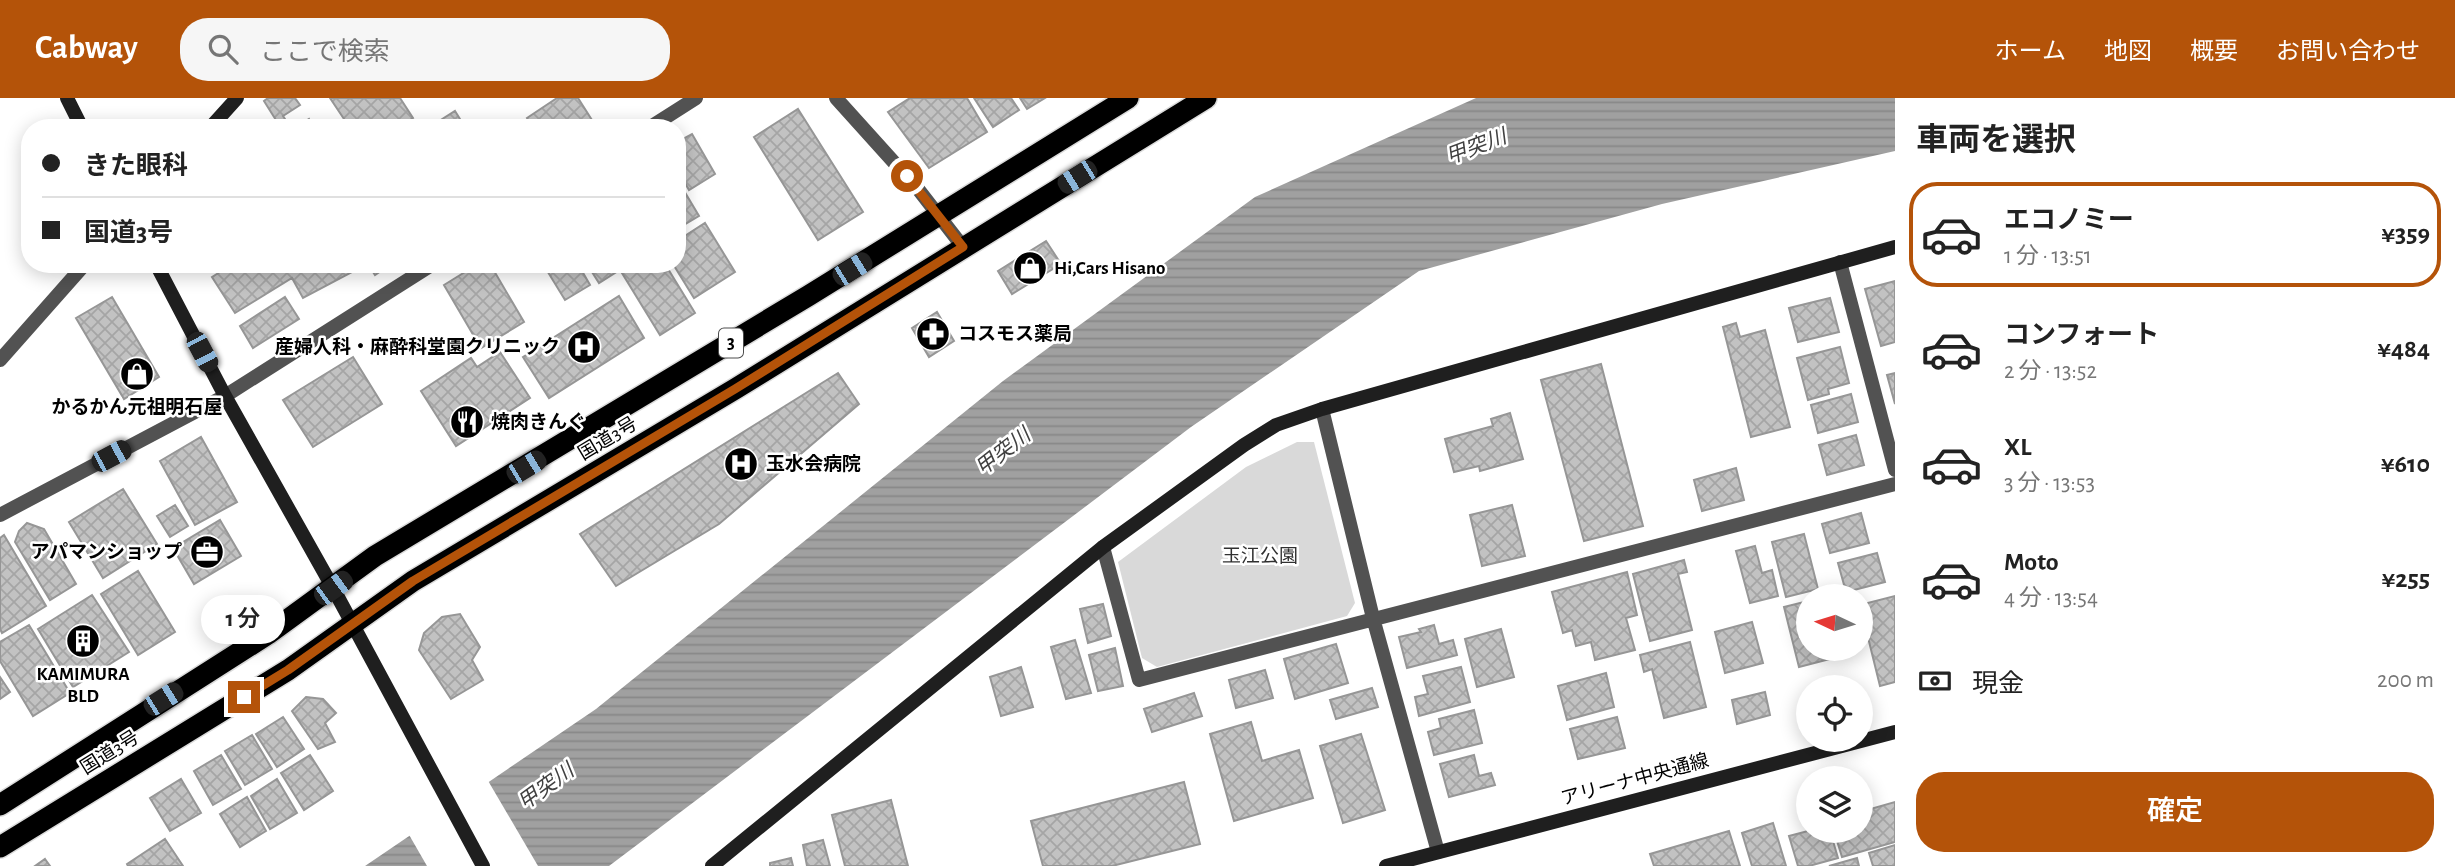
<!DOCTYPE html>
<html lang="ja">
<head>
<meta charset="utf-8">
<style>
  :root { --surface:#fff; --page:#f6f6f6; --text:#222; --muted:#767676; --line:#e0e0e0; --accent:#b45309 }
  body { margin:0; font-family:"Alegreya Sans","Noto Sans JP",sans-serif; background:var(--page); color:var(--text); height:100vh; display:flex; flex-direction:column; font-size:26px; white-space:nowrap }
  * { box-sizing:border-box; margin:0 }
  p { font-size:23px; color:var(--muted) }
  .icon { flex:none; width:38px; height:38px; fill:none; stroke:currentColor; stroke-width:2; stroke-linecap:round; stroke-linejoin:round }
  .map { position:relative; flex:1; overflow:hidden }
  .panel { display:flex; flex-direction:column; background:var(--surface); width:560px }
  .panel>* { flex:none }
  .guide { position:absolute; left:21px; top:21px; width:665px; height:154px; border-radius:28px; box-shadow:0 4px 18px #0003; display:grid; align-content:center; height:154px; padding:0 21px; background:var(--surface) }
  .needle { width:46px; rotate:274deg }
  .tools { position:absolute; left:1796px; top:486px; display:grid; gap:14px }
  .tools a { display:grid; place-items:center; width:77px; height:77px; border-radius:50%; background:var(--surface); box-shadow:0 4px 18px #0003; font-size:35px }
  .end { position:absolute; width:32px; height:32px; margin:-16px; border:9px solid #b45309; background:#fff; box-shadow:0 0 0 4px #fff }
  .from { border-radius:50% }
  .bubble { position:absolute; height:49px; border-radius:24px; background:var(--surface); box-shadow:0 4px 18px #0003; font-size:23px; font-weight:600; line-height:49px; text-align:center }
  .car { position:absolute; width:21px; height:42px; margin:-21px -10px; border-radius:9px; box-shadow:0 0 5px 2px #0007; background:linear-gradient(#222 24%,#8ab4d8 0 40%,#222 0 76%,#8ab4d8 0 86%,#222 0) }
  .guide b { display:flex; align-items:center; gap:24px; height:66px; font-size:26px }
  .guide b+b { border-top:2px solid var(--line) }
  .guide i { width:18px; height:18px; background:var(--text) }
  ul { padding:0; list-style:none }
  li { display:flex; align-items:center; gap:21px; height:105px; margin:0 14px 10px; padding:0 7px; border:4px solid transparent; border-radius:28px }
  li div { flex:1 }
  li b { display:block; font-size:26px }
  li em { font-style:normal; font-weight:600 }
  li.active { border-color:var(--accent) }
  li>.icon { width:63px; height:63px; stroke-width:1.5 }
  h2 { padding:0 21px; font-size:32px; line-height:84px }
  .pay { display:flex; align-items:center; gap:18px; height:77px; padding:0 21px; font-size:26px }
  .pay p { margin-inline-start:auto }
  .button { display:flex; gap:14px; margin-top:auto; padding:14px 21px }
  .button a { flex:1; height:80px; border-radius:28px; background:var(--accent); color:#fff; font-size:28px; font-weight:600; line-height:80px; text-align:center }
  header { display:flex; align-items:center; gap:42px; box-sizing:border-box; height:98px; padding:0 35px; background:var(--accent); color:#fff }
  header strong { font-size:33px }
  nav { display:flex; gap:38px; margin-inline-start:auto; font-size:24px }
  .search { width:490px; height:63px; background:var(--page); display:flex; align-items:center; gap:18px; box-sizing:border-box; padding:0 24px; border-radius:28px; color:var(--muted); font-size:26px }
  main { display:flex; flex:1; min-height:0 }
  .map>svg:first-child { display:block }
</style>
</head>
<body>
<header>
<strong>Cabway</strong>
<div class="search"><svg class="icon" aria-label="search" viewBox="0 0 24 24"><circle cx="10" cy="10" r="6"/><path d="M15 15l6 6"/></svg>ここで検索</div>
<nav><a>ホーム</a><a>地図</a><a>概要</a><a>お問い合わせ</a></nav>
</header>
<main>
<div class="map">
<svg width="1895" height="768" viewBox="0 0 1895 768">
  <defs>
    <pattern id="water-rules" width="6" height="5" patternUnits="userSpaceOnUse" patternTransform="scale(1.75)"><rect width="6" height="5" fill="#a0a0a0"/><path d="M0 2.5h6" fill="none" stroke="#888"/></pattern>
    <pattern id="building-cross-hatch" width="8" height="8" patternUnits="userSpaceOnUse" patternTransform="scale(1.75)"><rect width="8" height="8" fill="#c2c2c2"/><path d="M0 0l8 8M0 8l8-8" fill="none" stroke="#a5a5a5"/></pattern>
  </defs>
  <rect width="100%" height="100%" fill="#fff"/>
  <path fill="#d9d9d9" d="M1297,344H1314L1355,505L1347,518L1157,569L1142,560L1118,464L1246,369Z"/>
  <path fill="url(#water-rules)" d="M1476,0H1895V53L1662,106L1419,173L1191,329L609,768H365L596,611L1003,283L1255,99Z"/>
  <path fill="#fff" d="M487,681L538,768H427L408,735Z"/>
  <path fill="url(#building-cross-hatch)" stroke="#969696" stroke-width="2" d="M268,0H295L300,7L283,18L291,30H281L264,3Z
    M330,0H400L413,20L398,30H343L348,27Z
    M557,0H578L597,30H533L527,20Z
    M910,0H967L987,34L929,70L888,14Z
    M974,0H1011L1019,12L993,29Z
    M1020,0H1045L1027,11Z
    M798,11L863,114L818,142L754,39Z
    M455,13L465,29L439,30L436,25Z
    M309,21L314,30H295Z
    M692,36L715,76L689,92L677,71V44Z
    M677,81L699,118L677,131Z
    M705,125L735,174L694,200L673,166H677V143Z
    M1046,143L1061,166L1012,196L998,173Z
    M233,166H352L356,172L303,200L292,180L235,215L212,179Z
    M368,166H391L375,177Z
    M478,166H490L524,224L481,250L444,187Z
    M543,166H578L590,187L565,202Z
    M587,166H629L599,185Z
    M636,166H665L695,215L660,237L622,175Z
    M1895,183V244L1881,248L1865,191Z
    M619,198L644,240L549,300L523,259Z
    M112,199L159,279L124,301L76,220Z
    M285,199L299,221L253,250L240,228Z
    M1830,200L1839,234L1798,244L1789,210Z
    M937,214L954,243L929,259L912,230Z
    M1736,225L1740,239L1765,232L1790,329L1751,339L1723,229Z
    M1840,249L1849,285L1828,291L1829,296L1808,302L1797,260Z
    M500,254L530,300L456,348L421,293L471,260L477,269Z
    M353,259L382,306L313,349L283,302Z
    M1601,266L1643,428L1584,443L1541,282Z
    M838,275L859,306L719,426L616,488L580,436Z
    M1895,275V306L1887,277Z
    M1851,296L1858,324L1818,335L1811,307Z
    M1510,315L1523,361L1480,373L1479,368L1454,374L1445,341L1493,328L1491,321Z
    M1856,337L1864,367L1827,377L1819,347Z
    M201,339L237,404L195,427L160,363Z
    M1736,370L1744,402L1702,413L1694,382Z
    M123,391L157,446L103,480L69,424Z
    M175,407L188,428L170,439L157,418Z
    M1512,407L1525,458L1482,468L1470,417Z
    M1861,415L1869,445L1830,455L1822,426Z
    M220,422L241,458L194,486L173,450Z
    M27,425L44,431L76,486L50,502L15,444L19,433Z
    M1804,436L1818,491L1786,499L1772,444Z
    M4,437L46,508L2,535L0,531V440Z
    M1755,448L1762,475L1772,472L1778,498L1750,505L1736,453Z
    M1877,455L1885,484L1846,494L1838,465Z
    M1684,462L1687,474L1678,476L1692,532L1650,543L1633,476Z
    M138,473L175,534L138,557L101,496Z
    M1627,474L1637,517L1626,520L1635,552L1595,562L1591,544L1576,548L1572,532L1563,535L1552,494Z
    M92,497L129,554L73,589L38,531Z
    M1895,498V584L1880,588L1860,507Z
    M1808,503V551H1848L1849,556L1799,569L1784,509Z
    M1103,506L1111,538L1088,545L1080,511Z
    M460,516L480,549L472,562L483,582L451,601L419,552L424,535L442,519Z
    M1752,524L1763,565L1725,575L1715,534Z
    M29,527L70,595L33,618L0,563V544Z
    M1434,527L1439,546L1453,542L1457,557L1407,570L1399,539L1421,534L1419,531Z
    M1501,531L1514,579L1477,589L1465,541Z
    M1075,542L1091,595L1066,601L1051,549Z
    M1690,544L1706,609L1664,620L1652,571L1644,574L1640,557Z
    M1336,546L1348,585L1295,601L1284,561Z
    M1115,550L1123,588L1098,593L1089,557Z
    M1021,569L1033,609L1001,618L990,579Z
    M1461,569L1470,604L1419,618L1415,599L1428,596L1423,578Z
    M1265,572L1273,600L1236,610L1229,582Z
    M1606,575L1614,609L1567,622L1558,588Z
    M0,579L10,594L0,601Z
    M1372,590L1378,609L1336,621L1330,602Z
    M1765,594L1770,617L1737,626L1732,602Z
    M1194,595L1202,618L1152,634L1144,611Z
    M306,599L323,601L336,615L325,625L335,644L318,651L292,613Z
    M1474,612L1482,645L1434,657L1428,634L1441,630L1439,621Z
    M283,619L304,651L277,669L256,636Z
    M1617,619L1625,650L1578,661L1570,631Z
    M1251,624L1262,663L1299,652L1313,700L1234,723L1210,636Z
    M1361,636L1385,712L1343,725L1320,648Z
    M252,637L272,671L245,687L225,653Z
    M221,657L241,691L213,707L194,673Z
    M310,657L333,693L304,712L281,675Z
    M1474,657L1479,678L1491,675L1495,687L1449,699L1440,666Z
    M181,681L201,715L170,733L150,700Z
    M277,681L297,715L270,731L251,698Z
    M1184,684L1200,746L1112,768H1043L1031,723Z
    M247,699L266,733L240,749L220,716Z
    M891,702L908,768H845L832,717Z
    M1895,704V744L1842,759L1834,733H1860V714Z
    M1773,725L1786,768H1752L1742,735Z
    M1729,733L1740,768H1654L1650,756Z
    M1808,733H1830L1838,760L1809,768H1798L1789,738Z
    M165,741L183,768H128L127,766Z
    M823,742L830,768H807L803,747Z
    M1895,747V768H1873L1869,755Z
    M791,760L793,768H770V765Z
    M1857,760L1859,768H1829Z
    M45,761L50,768H35Z"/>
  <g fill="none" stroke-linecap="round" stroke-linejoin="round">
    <g stroke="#dbdbdb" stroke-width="24">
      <path id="highway" d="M0,707L268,536L375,458L808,198L1128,0
        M0,749L288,572L413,483L735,291L1206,0"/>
    </g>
    <path stroke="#525252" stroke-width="14" d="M836,0L918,91L963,149
      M649,30L696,0
      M1840,164L1895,372
      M0,262L85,166
      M1322,311L1373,520L1438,754
      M0,417L225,298L433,166
      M1103,449L1139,582L1895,386"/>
    <path stroke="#1f1f1f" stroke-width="14" d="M67,0L82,30
      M210,30L237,0
      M156,166L225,298L333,490L483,768
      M712,768L1103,449L1244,347L1276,327L1322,311L1895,149
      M1386,768L1895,634"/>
    <use href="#highway" stroke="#000" stroke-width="21"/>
  </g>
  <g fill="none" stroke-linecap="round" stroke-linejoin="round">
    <path stroke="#b45309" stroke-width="9" d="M244,599L288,572L413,483L735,291L963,149L907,78"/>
  </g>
  <defs>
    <g id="shop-disc" transform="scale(1.75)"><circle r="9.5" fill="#000" stroke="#fff"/><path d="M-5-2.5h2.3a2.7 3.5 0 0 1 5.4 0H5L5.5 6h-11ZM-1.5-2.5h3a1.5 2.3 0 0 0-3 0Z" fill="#fff"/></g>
    <g id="pharmacy-disc" transform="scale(1.75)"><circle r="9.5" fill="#000" stroke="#fff"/><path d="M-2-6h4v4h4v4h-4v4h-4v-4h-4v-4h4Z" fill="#fff"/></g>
    <g id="hospital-disc" transform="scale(1.75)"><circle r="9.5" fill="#000" stroke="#fff"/><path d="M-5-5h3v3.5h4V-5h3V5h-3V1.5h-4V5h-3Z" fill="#fff"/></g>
    <g id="restaurant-disc" transform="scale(1.75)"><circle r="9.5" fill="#000" stroke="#fff"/><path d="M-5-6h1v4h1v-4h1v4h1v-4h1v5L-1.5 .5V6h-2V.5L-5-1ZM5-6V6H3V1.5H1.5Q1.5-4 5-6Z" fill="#fff"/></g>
    <g id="office-disc" transform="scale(1.75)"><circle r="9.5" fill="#000" stroke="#fff"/><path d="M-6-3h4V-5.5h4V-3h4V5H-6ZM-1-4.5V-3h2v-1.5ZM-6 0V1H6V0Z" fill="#fff"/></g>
    <g id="building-disc" transform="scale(1.75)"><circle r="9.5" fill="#000" stroke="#fff"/><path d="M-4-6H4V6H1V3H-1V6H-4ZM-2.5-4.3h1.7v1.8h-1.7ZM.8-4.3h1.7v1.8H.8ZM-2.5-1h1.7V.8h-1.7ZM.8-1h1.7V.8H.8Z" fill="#fff"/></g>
  </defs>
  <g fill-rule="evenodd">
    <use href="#shop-disc" x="1030" y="170"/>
    <use href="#pharmacy-disc" x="933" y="236"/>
    <use href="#hospital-disc" x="584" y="249"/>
    <use href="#shop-disc" x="137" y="276"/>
    <use href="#restaurant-disc" x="467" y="324"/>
    <use href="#hospital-disc" x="741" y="366"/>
    <use href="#office-disc" x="207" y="454"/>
    <use href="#building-disc" x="83" y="543"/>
  </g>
  <g text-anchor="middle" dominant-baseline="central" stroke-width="5" stroke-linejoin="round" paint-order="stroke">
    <rect fill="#fff" stroke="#4c4c4c" stroke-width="2" x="719" y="230.5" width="24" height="29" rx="5"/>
    <g font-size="18" font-weight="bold" fill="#000">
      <text x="731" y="245">3</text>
    </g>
    <g font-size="19" font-weight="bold" fill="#000" stroke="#fff" text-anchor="start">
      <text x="1054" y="170">Hi,Cars Hisano</text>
      <text x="958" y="236">コスモス薬局</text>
      <text x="560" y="249" text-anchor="end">産婦人科・麻酔科堂園クリニック</text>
      <text x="137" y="309" text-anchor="middle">かるかん元祖明石屋</text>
      <text x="491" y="324">焼肉きんぐ</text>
      <text x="766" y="366">玉水会病院</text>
      <text x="182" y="454" text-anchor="end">アパマンショップ</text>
      <text x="83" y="576" text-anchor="middle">KAMIMURA<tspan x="83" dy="22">BLD</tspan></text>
    </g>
    <g font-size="19" fill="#000" stroke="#fff">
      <text transform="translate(608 341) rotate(-31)">国道3号</text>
      <text transform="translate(110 655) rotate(-32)">国道3号</text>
      <text transform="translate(1635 682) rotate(-15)">アリーナ中央通線</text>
    </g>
    <g font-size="19" fill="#303030" stroke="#fff">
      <text x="1260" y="458">玉江公園</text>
    </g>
    <g font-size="21" font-style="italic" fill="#414141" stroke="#fff">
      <text transform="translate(1476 49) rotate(-21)">甲突川</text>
      <text transform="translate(1003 354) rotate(-38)">甲突川</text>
      <text transform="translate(546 689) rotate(-36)">甲突川</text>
    </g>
  </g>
</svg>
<div class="tools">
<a><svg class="needle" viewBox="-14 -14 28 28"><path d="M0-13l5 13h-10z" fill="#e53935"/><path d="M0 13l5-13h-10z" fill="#767676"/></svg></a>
<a><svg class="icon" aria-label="locate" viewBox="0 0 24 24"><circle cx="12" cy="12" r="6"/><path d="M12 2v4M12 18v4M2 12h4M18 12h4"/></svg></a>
<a><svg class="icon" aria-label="layers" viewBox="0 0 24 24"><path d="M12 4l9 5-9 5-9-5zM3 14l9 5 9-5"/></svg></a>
</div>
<i class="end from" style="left:907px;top:78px"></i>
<i class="end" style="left:244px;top:599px"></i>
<div class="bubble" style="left:201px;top:497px;width:84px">1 分</div>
<i class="car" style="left:1077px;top:79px;rotate:238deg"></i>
<i class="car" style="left:852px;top:171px;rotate:58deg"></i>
<i class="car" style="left:202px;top:254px;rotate:152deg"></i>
<i class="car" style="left:111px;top:358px;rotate:62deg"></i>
<i class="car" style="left:526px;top:369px;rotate:59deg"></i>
<i class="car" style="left:333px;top:490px;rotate:54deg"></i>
<i class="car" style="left:163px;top:601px;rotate:58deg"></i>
<div class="guide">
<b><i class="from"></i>きた眼科</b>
<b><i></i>国道3号</b>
</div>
</div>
<section class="panel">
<h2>車両を選択</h2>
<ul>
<li class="active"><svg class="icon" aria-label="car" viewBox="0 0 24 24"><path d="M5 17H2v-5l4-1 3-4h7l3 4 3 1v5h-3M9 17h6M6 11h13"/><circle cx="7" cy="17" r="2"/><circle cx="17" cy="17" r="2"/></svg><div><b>エコノミー</b><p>1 分 · 13:51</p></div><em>¥359</em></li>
<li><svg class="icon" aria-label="car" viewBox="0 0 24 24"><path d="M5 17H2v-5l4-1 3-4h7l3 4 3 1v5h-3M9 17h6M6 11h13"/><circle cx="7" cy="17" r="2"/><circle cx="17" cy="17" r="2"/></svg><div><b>コンフォート</b><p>2 分 · 13:52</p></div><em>¥484</em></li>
<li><svg class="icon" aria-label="car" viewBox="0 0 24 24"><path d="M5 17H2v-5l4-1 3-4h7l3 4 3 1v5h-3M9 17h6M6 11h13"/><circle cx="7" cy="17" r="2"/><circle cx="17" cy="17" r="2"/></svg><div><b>XL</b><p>3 分 · 13:53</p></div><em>¥610</em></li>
<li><svg class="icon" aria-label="car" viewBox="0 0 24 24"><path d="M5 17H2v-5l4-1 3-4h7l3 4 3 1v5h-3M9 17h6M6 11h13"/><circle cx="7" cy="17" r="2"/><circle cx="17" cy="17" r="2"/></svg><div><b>Moto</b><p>4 分 · 13:54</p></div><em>¥255</em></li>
</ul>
<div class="pay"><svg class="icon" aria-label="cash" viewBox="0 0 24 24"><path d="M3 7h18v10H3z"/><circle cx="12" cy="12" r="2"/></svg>現金<p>200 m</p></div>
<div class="button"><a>確定</a></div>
</section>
</main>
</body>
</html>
